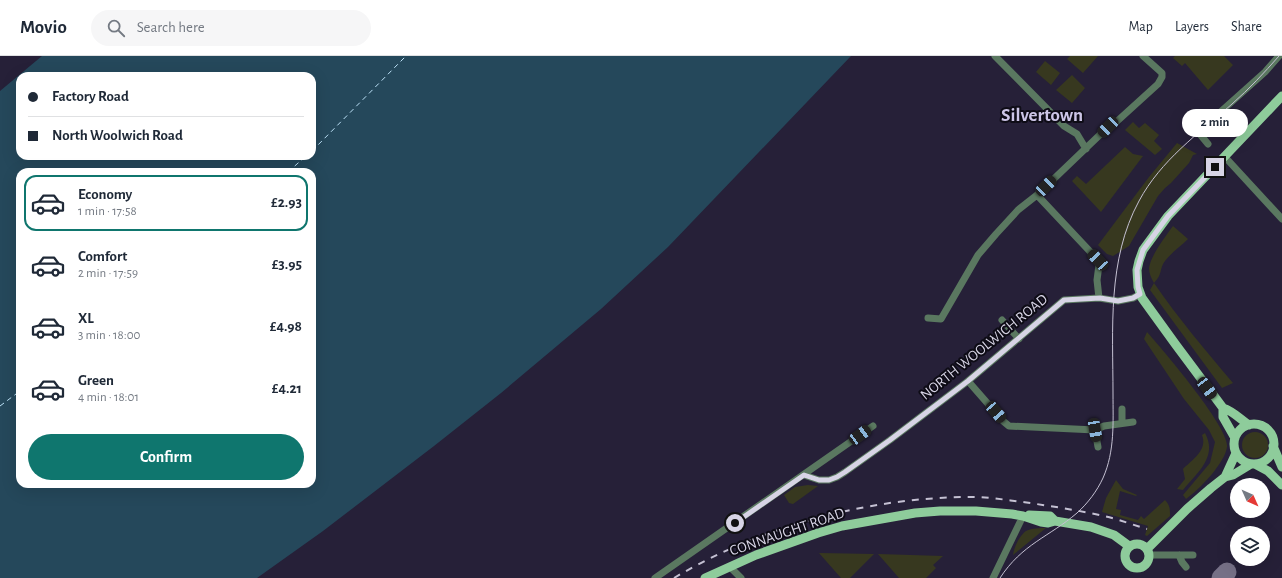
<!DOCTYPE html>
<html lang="en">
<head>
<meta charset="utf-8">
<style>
  :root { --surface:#fff; --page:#f6f6f7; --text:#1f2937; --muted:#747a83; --line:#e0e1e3; --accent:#0f766e }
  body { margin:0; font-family:"Alegreya Sans",sans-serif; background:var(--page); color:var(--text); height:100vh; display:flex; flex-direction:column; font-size:15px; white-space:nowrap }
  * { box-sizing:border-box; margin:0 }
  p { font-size:13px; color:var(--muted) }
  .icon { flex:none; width:22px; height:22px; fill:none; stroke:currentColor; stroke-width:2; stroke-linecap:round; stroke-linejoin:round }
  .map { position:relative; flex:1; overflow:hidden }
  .drawer { position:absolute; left:16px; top:112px; width:300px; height:320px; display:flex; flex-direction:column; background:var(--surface); border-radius:12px; box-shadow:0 4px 16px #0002 }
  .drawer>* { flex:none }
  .hud { position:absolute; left:16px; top:16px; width:300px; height:88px; border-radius:12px; box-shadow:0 4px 16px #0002; display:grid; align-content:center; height:88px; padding:0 12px; background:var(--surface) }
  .needle { width:26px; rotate:135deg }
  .buttons { position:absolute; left:1230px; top:422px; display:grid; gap:8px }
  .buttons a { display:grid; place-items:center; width:40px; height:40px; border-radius:50%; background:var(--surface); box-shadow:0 4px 16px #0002; font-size:20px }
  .end { position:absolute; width:18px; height:18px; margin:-9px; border:5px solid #d7d4e5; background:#111; box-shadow:0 0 0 2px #111 }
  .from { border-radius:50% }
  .bubble { position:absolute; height:28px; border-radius:14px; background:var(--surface); box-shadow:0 4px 16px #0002; font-size:13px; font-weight:600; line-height:28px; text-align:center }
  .car { position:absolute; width:12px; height:24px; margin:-12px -6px; border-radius:5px; box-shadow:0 0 3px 1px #0007; background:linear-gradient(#222 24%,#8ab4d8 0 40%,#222 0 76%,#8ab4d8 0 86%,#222 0) }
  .hud b { display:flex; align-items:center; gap:14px; height:38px; font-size:15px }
  .hud b+b { border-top:1px solid var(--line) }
  .hud i { width:10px; height:10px; background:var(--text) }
  ul { padding:7px 0 0; list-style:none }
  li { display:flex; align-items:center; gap:12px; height:56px; margin:0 8px 6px; padding:0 4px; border:2px solid transparent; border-radius:12px }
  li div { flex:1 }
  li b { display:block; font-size:15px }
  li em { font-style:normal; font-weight:600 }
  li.selected { border-color:var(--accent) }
  li>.icon { width:36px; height:36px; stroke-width:1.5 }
  .cta { display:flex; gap:8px; margin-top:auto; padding:8px 12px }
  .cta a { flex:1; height:46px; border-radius:24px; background:var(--accent); color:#fff; font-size:16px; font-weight:600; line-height:46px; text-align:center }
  header { display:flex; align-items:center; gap:24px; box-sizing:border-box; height:56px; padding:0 20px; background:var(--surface); border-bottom:1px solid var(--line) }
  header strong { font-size:19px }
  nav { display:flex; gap:22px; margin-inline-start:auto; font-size:14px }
  .search { width:280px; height:36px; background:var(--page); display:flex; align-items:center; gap:10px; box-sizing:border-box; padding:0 14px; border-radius:22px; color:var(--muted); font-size:15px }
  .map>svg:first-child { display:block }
</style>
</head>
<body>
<header>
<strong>Movio</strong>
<div class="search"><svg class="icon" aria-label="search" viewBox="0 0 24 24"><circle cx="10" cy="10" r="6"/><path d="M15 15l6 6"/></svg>Search here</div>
<nav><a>Map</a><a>Layers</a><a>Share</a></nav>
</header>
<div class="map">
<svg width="1282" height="522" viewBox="0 0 1282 522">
  <rect width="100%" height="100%" fill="#262038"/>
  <path fill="#37381f" d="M1070,0H1098L1083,17L1067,3Z
    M1175,0H1224L1233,9L1208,34L1185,7L1182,10L1173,2Z
    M1045,5L1060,17L1051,29L1036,16Z
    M1072,19L1085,32L1072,47L1056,34Z
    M1133,66L1139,72L1145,67L1159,79L1154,85L1162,93L1155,99L1125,74Z
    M1177,87L1197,98L1193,99L1189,107L1171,127L1165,132L1158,140L1129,190L1113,200L1107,198L1098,189L1149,121Z
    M1125,91L1133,98L1143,100L1101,156L1072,125L1077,120L1086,128Z
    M1173,170L1188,183C1181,190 1171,197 1165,205C1159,213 1163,218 1154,227C1178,262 1206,295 1233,327L1222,332L1150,234L1154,227C1151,222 1149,217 1149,212C1151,199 1165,181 1173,170Z
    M1147,276C1162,293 1230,372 1227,391C1225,407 1199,434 1186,443L1183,439L1210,407L1215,386L1209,374L1184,343L1144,283Z
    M1242 389a13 13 0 1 1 26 0a13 13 0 1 1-26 0Z
    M1205,377C1218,401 1197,417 1183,434L1177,433L1185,423L1183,413C1192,404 1208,394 1202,379Z
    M1116,424L1123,433L1137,439L1136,440L1120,435L1116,453L1121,454L1120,459L1138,464L1141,460L1144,463L1165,444C1170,449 1170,453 1170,460L1147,480L1145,479L1148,470L1102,456L1106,442Z
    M808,429L818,430L793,448L789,447L784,439L795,431Z
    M1046,472L1013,499C1014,491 1020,479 1026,475C1032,472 1040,472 1046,472Z
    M819,497L874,498L850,522H841Z
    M878,498L943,500L933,509L936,512L926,522H899Z"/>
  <path fill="#25485b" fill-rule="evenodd" d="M42,0H851L668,191L601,253L501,337L434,390L323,475L257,522H0V35ZM20,20H312V100H20ZM20,116H312V428H20Z"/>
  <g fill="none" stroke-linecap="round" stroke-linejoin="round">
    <path stroke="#bee3f9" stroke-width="1" stroke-dasharray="5 4" stroke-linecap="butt" d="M312,95L406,0
      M288,116L306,100
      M0,350L20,335"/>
    <path stroke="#767086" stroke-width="19" d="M1221,522L1227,516"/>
    <path stroke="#5a7860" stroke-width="7" d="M995,0L1064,70L1077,78L1086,93
      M1194,71L1208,88
      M1198,76L1265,16L1279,0
      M1225,101L1282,163
      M1037,139L1098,204L1099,209L1097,224L1099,242
      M928,262L941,263L978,199L996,178L1018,154L1037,139L1108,71L1114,68L1158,28L1162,21V17L1143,0
      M1002,264L1019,283
      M968,325L1003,365L1009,370L1095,374L1104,370L1133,366
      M1122,367V353
      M1095,374L1098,391
      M804,419L819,424H829L837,421L845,416L890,384L968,325L1064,244L1099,242L1118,245L1133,242L1141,238
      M1149,499H1193
      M1179,499L1182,506L1186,511
      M732,510L733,514L741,522
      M655,522L873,370
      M993,522L1023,460"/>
    <path stroke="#8ecc9b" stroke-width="9" d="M1223,352V361L1235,382
      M1234 388a20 20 0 1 1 40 0a20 20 0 1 1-40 0Z
      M1249,369C1240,363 1233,355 1223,352L1176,289L1142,242L1138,231L1137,214L1139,205L1143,194L1168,160L1282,40
      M1273,390L1282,411
      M1255,408L1268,415L1282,429
      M1225,421L1236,397
      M1029,459L1050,460L1055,465
      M1125 500a12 12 0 1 1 24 0a12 12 0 1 1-24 0Z
      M1147,493L1187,453L1211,432L1225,421L1233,419L1251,408
      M705,522L756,499L818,477L842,470L915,457L940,455H976L1012,458L1023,460L1041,466L1048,467L1055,465L1091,471L1114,479L1129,490"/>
    <path stroke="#c5c1d3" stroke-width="1" d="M1000,522C1022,488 1049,481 1077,457C1088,447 1097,435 1103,422C1115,395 1113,366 1113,338C1113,273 1107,204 1139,145C1161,104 1198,78 1232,48C1249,33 1264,17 1279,0"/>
    <path stroke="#c5c1d3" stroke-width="2" stroke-dasharray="7 7" stroke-linecap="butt" d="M674,522C761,470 870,441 972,441C989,441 1006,444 1023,446C1050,450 1077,454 1104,460C1118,463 1133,469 1147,473"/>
  </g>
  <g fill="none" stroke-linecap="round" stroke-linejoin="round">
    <path stroke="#d7d4e5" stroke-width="5" d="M735,467L804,419L819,424H829L837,421L845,416L890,384L968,325L1064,244L1100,242L1118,245L1133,242L1140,238L1138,231L1137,214L1143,194L1168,160L1215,111"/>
  </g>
  <g text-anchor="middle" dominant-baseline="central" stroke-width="4" stroke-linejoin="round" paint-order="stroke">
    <g font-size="15" fill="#d7d4e5" stroke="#0e0c16">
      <text transform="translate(984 291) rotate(-39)">NORTH WOOLWICH ROAD</text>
      <text transform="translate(787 476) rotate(-19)">CONNAUGHT ROAD</text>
    </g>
    <g font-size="19" font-weight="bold" fill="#ccc5e6" stroke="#0e0c16">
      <text x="1042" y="59">Silvertown</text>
    </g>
  </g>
</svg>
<div class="buttons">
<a><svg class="needle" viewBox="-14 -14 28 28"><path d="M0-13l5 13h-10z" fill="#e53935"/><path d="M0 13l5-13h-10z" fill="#747a83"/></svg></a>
<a><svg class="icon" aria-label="layers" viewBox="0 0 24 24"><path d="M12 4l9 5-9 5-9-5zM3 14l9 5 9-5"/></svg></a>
</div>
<i class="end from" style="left:735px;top:467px"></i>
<i class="end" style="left:1215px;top:111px"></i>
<div class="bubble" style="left:1182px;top:53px;width:66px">2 min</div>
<i class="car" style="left:1108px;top:71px;rotate:225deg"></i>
<i class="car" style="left:1046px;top:130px;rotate:46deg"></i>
<i class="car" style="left:1098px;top:204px;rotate:317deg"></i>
<i class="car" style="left:1207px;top:332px;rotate:143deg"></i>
<i class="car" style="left:996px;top:356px;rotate:139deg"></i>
<i class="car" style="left:1095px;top:374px;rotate:170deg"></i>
<i class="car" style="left:860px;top:379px;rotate:54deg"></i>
<div class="hud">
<b><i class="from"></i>Factory Road</b>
<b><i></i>North Woolwich Road</b>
</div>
<section class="drawer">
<ul>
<li class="selected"><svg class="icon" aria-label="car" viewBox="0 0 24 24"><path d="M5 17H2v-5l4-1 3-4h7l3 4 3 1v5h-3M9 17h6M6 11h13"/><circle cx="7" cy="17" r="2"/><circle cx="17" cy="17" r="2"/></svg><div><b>Economy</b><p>1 min · 17:58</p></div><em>£2.93</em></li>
<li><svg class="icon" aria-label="car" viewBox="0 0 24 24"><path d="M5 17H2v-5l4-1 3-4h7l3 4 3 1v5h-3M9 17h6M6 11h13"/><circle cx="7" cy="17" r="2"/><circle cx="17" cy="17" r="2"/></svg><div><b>Comfort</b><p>2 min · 17:59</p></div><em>£3.95</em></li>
<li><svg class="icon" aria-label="car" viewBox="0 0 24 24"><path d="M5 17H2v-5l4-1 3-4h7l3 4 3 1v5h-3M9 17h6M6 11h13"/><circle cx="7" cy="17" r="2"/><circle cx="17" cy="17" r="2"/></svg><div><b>XL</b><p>3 min · 18:00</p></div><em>£4.98</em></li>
<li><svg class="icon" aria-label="car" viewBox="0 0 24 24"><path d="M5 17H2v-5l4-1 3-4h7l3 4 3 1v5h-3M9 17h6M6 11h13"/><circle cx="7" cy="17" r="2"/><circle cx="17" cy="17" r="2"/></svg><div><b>Green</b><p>4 min · 18:01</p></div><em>£4.21</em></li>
</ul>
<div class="cta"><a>Confirm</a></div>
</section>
</div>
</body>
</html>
